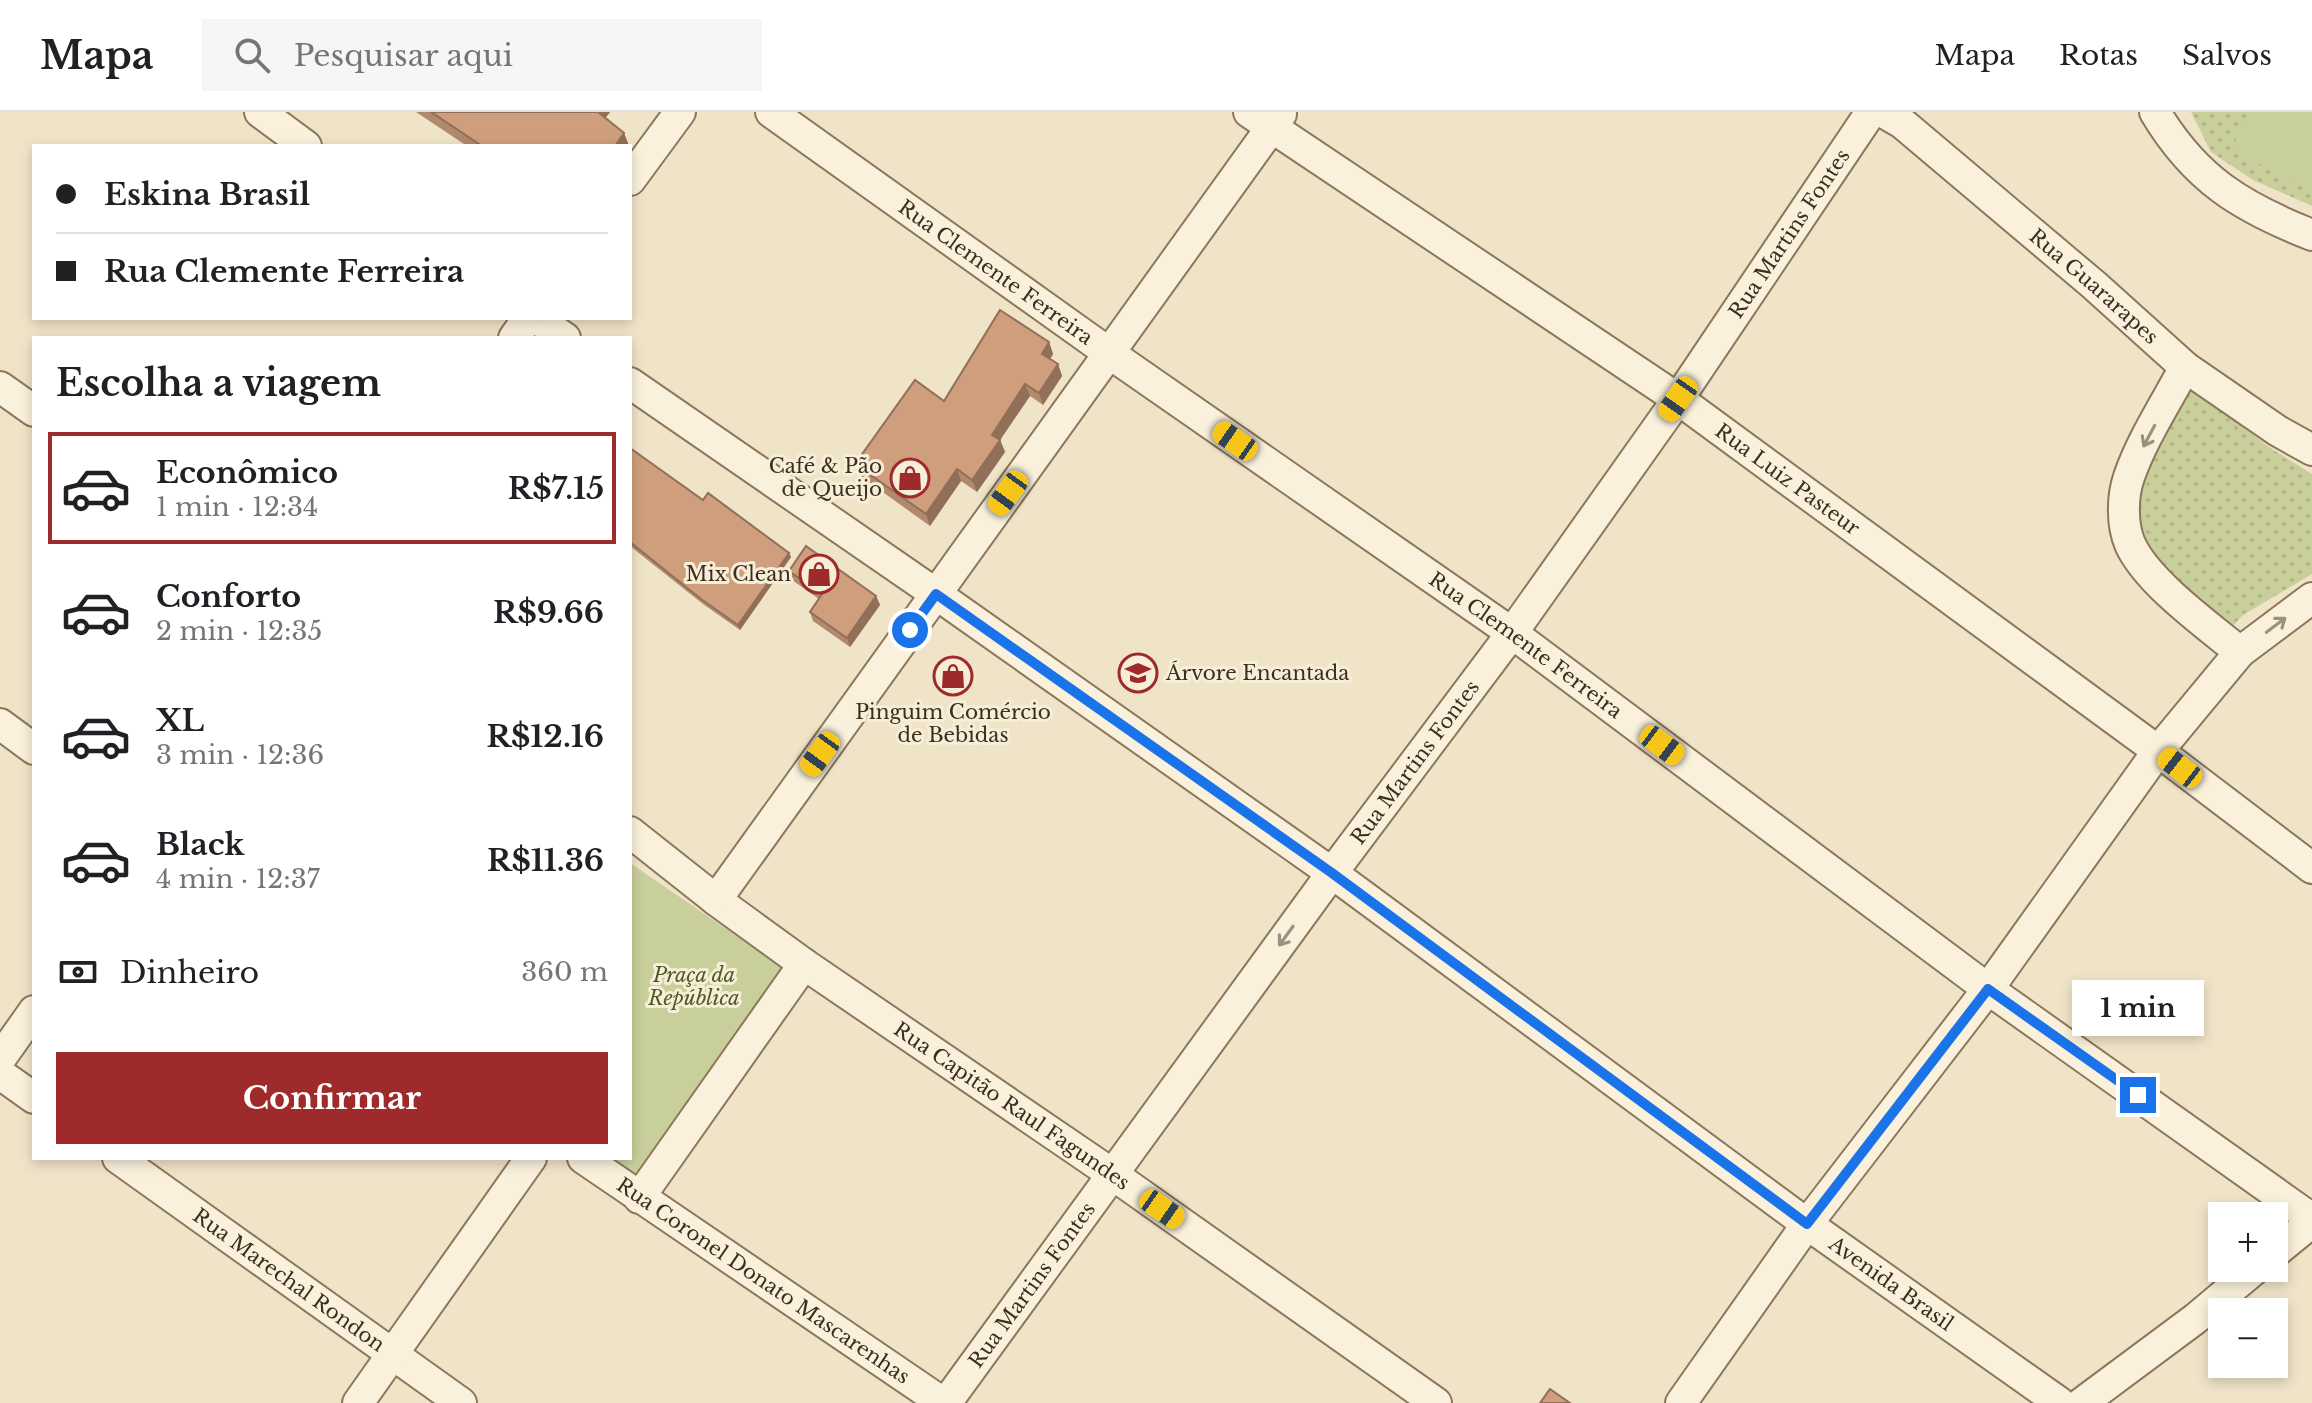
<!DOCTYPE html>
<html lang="pt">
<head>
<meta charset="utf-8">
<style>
  :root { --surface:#fff; --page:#f6f6f6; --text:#202124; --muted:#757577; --line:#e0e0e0; --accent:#9e2a2b }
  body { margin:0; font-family:"Libre Baskerville",serif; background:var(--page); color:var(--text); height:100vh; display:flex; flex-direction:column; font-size:30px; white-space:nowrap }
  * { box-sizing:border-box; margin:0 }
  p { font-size:26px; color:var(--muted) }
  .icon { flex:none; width:44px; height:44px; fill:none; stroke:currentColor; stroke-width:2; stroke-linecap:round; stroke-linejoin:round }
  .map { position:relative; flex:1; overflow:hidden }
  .sheet { position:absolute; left:32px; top:224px; width:600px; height:824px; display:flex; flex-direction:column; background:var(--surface); border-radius:0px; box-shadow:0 4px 12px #0003 }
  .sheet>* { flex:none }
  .banner { position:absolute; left:32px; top:32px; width:600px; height:176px; border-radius:0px; box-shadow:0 4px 12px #0003; display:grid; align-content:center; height:176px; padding:0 24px; background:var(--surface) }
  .controls { position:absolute; left:2208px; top:1090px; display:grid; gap:16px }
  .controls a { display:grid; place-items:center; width:80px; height:80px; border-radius:0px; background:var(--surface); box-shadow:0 4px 12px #0003; font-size:40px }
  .end { position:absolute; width:36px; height:36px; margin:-18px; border:10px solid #1a73e8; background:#fff; box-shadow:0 0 0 4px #fff }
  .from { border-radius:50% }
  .bubble { position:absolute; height:56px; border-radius:0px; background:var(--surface); box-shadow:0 4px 12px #0003; font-size:26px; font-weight:800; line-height:56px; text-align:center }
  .car { position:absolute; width:24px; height:48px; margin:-24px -12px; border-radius:10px; box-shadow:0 0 6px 2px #0007; background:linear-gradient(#f5c518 24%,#345 0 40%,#f5c518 0 76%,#345 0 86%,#f5c518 0) }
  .banner b { display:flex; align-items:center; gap:28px; height:76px; font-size:30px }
  .banner b+b { border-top:2px solid var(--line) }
  .banner i { width:20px; height:20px; background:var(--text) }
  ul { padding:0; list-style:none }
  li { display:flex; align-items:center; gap:24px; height:112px; margin:0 16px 12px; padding:0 8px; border:4px solid transparent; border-radius:0px }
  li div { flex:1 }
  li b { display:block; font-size:30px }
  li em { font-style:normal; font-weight:800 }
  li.active { border-color:var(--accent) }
  li>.icon { width:72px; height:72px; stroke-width:1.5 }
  h2 { padding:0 24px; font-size:36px; line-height:96px }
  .pay { display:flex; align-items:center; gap:20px; height:88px; padding:0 24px; font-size:30px }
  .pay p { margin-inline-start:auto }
  .action { display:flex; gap:16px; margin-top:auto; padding:16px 24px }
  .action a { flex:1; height:92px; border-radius:0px; background:var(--accent); color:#fff; font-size:32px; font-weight:800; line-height:92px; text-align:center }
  header { display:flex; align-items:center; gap:48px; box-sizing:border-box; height:112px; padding:0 40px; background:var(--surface); border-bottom:2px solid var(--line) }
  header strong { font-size:38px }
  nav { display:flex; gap:44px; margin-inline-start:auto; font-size:28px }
  .search { width:560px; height:72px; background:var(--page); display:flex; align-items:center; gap:20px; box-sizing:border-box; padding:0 28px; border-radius:0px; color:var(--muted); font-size:30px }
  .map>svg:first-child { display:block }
</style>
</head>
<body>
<header>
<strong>Mapa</strong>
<div class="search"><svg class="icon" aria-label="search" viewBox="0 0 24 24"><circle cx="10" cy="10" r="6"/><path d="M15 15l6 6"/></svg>Pesquisar aqui</div>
<nav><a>Mapa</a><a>Rotas</a><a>Salvos</a></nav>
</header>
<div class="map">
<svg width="2312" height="1291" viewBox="0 0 2312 1291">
  <defs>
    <pattern id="grass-dots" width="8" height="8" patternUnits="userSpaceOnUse" patternTransform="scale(2)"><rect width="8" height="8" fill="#c9cf9b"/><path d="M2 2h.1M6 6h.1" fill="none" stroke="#aeb285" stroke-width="1.8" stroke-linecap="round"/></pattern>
  </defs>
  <rect width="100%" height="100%" fill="#f0e4c8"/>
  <path fill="url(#grass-dots)" d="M2191,0H2312V94L2253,68L2211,40Z
    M2184,270L2269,335L2312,362V462L2243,503L2230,517L2158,463L2133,426L2132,373Z"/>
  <path fill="#c9cf9b" d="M2251,0H2312V80L2231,37Z
    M630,751L785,857L636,1065L611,1046H630Z"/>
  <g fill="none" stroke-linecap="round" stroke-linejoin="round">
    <g stroke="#8d765c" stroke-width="34">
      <g id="minor">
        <path d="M260,0L306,34"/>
        <path id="s1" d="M771,0L1109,241L1512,521L1988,877L2312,1107"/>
        <path id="s2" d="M1249,0L1678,287L2158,639L2312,756"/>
        <path id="s3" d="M1883,0L1902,11L2094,173L2185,255L2278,319L2312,338"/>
        <path d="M2155,0C2195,67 2241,95 2312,123"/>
        <path d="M630,68L680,0"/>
        <path d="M536,206L565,226"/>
        <path d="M514,226L528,206"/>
        <path d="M2185,255C2166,291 2142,327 2129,365C2122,385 2122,413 2130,432C2147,470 2207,513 2240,540"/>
        <path id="s4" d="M630,271L936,482L1332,761L1807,1112L2060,1291"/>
        <path d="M0,275L34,299"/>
        <path d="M0,612L34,637"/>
        <path id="s5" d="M630,720L716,788L804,852L1112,1062L1436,1291"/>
        <path d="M716,788L1281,2"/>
        <path d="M0,947L34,899"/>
        <path d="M0,962L34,986"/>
        <path id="s6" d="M118,1046L461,1291"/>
        <path id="s7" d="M583,1046L943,1291"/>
        <path d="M639,1086L804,852"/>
        <path d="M2274,1141L2312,1110"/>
        <path d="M358,1291L531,1046"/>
        <path id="s8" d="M946,1291L1332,761L1512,521L1678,287L1871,0"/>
        <path d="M1681,1291L1807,1112L1988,877L2158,639L2240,540L2312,486"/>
        <path d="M2082,1291L2195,1207L2256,1156"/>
      </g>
    </g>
    <use href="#minor" stroke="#faf1dc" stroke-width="30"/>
  </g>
  <path fill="#b2896c" d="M416,0H610L605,6L624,21L629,34H467Z
    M1049,230L1053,242L1050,247L1058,252L1062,264L1043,293L1030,284L1000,328L1005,340L977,380L961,369L930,414L859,363L855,352L944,289Z
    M630,336L703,388L789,441L791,445L740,518L703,492L630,434Z
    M789,459L876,484L880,493L850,535L813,509L810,500L819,487L792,468Z"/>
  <path fill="#916f58" d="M596,0H610L601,12Z
    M624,21L629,34H615Z
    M1049,230L1053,242L1046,254L1042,242Z
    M1058,252L1062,264L1043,293L1039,281Z
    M1025,272L1030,284L1000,328L1005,340L977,380L972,368L992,323Z
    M957,357L961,369L930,414L926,402Z
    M789,441L791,445L740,518L738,513Z
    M876,484L880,493L850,535L847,526Z"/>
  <path fill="#cf9f7d" stroke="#916f58" stroke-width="2" d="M431,0H598L624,21L615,34H482Z
    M1000,198L1049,230L1042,242L1058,252L1039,281L1025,272L992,323L1000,328L972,368L957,357L926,402L855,352L915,268L944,289Z
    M630,336L703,388L708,381L789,441L738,513L701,487L630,430Z
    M806,434L876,484L847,526L810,500L822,482L789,459Z
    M1550,1277L1570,1291H1540Z"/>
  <defs><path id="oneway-shaft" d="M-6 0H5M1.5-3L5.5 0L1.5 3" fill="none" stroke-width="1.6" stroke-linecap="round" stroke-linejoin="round" transform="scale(2)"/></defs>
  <g stroke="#9c907e">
    <use href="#oneway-shaft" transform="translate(2149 324) rotate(118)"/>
    <use href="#oneway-shaft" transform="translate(2276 513) rotate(-37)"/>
    <use href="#oneway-shaft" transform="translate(1286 824) rotate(126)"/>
  </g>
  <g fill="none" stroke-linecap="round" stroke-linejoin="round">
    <path stroke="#1a73e8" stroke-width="10" d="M910,518L936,482L1332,761L1807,1112L1988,877L2138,983"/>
  </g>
  <defs>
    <g id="shop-ring" transform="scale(2)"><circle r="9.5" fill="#f7eed8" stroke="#9e2a2b" stroke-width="1.5"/><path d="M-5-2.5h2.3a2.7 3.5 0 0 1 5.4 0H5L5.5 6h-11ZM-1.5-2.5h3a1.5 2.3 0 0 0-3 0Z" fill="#9e2a2b"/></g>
    <g id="school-ring" transform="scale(2)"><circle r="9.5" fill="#f7eed8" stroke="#9e2a2b" stroke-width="1.5"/><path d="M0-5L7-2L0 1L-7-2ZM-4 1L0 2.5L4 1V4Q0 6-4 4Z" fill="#9e2a2b"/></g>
  </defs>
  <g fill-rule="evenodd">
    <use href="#shop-ring" x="910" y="366"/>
    <use href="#shop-ring" x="819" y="462"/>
    <use href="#school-ring" x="1138" y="561"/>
    <use href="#shop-ring" x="953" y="564"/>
  </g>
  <g text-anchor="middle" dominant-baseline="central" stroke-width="6" stroke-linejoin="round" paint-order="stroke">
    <g font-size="20" fill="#3d2e20" stroke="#f7eed8">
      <text stroke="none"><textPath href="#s8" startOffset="1442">Rua Martins Fontes</textPath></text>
      <text stroke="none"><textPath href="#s1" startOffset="276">Rua Clemente Ferreira</textPath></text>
      <text stroke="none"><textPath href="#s3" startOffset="274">Rua Guararapes</textPath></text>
      <text stroke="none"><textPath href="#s2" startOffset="652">Rua Luiz Pasteur</textPath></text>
      <text stroke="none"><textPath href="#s1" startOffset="924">Rua Clemente Ferreira</textPath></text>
      <text stroke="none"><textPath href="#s8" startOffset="794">Rua Martins Fontes</textPath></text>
      <text stroke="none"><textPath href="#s5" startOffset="470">Rua Capitão Raul Fagundes</textPath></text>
      <text stroke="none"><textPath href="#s6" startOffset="210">Rua Marechal Rondon</textPath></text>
      <text stroke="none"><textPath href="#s7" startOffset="218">Rua Coronel Donato Mascarenhas</textPath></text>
      <text stroke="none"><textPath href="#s4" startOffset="1550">Avenida Brasil</textPath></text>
      <text stroke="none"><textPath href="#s8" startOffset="146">Rua Martins Fontes</textPath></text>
    </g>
    <g font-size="20" fill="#3d2e20" stroke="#f7eed8" text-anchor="end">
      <text x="882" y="354">Café &amp; Pão<tspan x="882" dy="23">de Queijo</tspan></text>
      <text x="791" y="462">Mix Clean</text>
      <text x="1166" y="561" text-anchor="start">Árvore Encantada</text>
      <text x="953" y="600" text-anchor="middle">Pinguim Comércio<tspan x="953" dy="23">de Bebidas</tspan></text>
    </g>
    <g font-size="20" font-style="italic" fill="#4d5a26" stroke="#f7eed8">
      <text x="694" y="863">Praça da<tspan x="694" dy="23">República</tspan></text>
    </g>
  </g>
</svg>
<div class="controls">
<a>+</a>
<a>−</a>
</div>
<i class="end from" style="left:910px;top:518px"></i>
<i class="end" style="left:2138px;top:983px"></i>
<div class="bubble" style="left:2072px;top:868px;width:132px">1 min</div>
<i class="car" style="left:1678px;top:287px;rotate:215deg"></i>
<i class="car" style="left:1235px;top:329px;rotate:305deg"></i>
<i class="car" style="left:1008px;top:381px;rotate:216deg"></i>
<i class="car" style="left:1662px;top:633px;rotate:127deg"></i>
<i class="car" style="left:820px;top:642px;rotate:216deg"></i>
<i class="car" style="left:2180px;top:656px;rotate:308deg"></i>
<i class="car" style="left:1162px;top:1097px;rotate:125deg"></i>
<div class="banner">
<b><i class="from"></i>Eskina Brasil</b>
<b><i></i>Rua Clemente Ferreira</b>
</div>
<section class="sheet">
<h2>Escolha a viagem</h2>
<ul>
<li class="active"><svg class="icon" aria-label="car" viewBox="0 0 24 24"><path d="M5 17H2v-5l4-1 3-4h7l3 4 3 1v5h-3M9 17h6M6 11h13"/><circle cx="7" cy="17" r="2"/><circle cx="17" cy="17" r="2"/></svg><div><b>Econômico</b><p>1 min · 12:34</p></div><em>R$7.15</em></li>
<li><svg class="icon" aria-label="car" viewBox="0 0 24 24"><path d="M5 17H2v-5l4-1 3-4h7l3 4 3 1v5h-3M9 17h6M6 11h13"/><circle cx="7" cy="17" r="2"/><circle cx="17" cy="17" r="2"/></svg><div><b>Conforto</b><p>2 min · 12:35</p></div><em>R$9.66</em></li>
<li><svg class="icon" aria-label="car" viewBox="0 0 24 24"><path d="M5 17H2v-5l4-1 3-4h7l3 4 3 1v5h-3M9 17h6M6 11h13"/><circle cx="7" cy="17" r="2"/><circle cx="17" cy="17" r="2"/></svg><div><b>XL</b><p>3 min · 12:36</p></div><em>R$12.16</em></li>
<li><svg class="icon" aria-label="car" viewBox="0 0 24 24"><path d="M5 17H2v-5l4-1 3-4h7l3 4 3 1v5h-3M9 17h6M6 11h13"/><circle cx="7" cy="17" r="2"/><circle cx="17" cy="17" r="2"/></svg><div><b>Black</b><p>4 min · 12:37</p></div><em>R$11.36</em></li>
</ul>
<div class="pay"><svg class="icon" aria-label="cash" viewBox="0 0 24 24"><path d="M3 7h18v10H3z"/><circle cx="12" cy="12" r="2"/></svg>Dinheiro<p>360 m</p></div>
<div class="action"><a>Confirmar</a></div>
</section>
</div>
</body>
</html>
